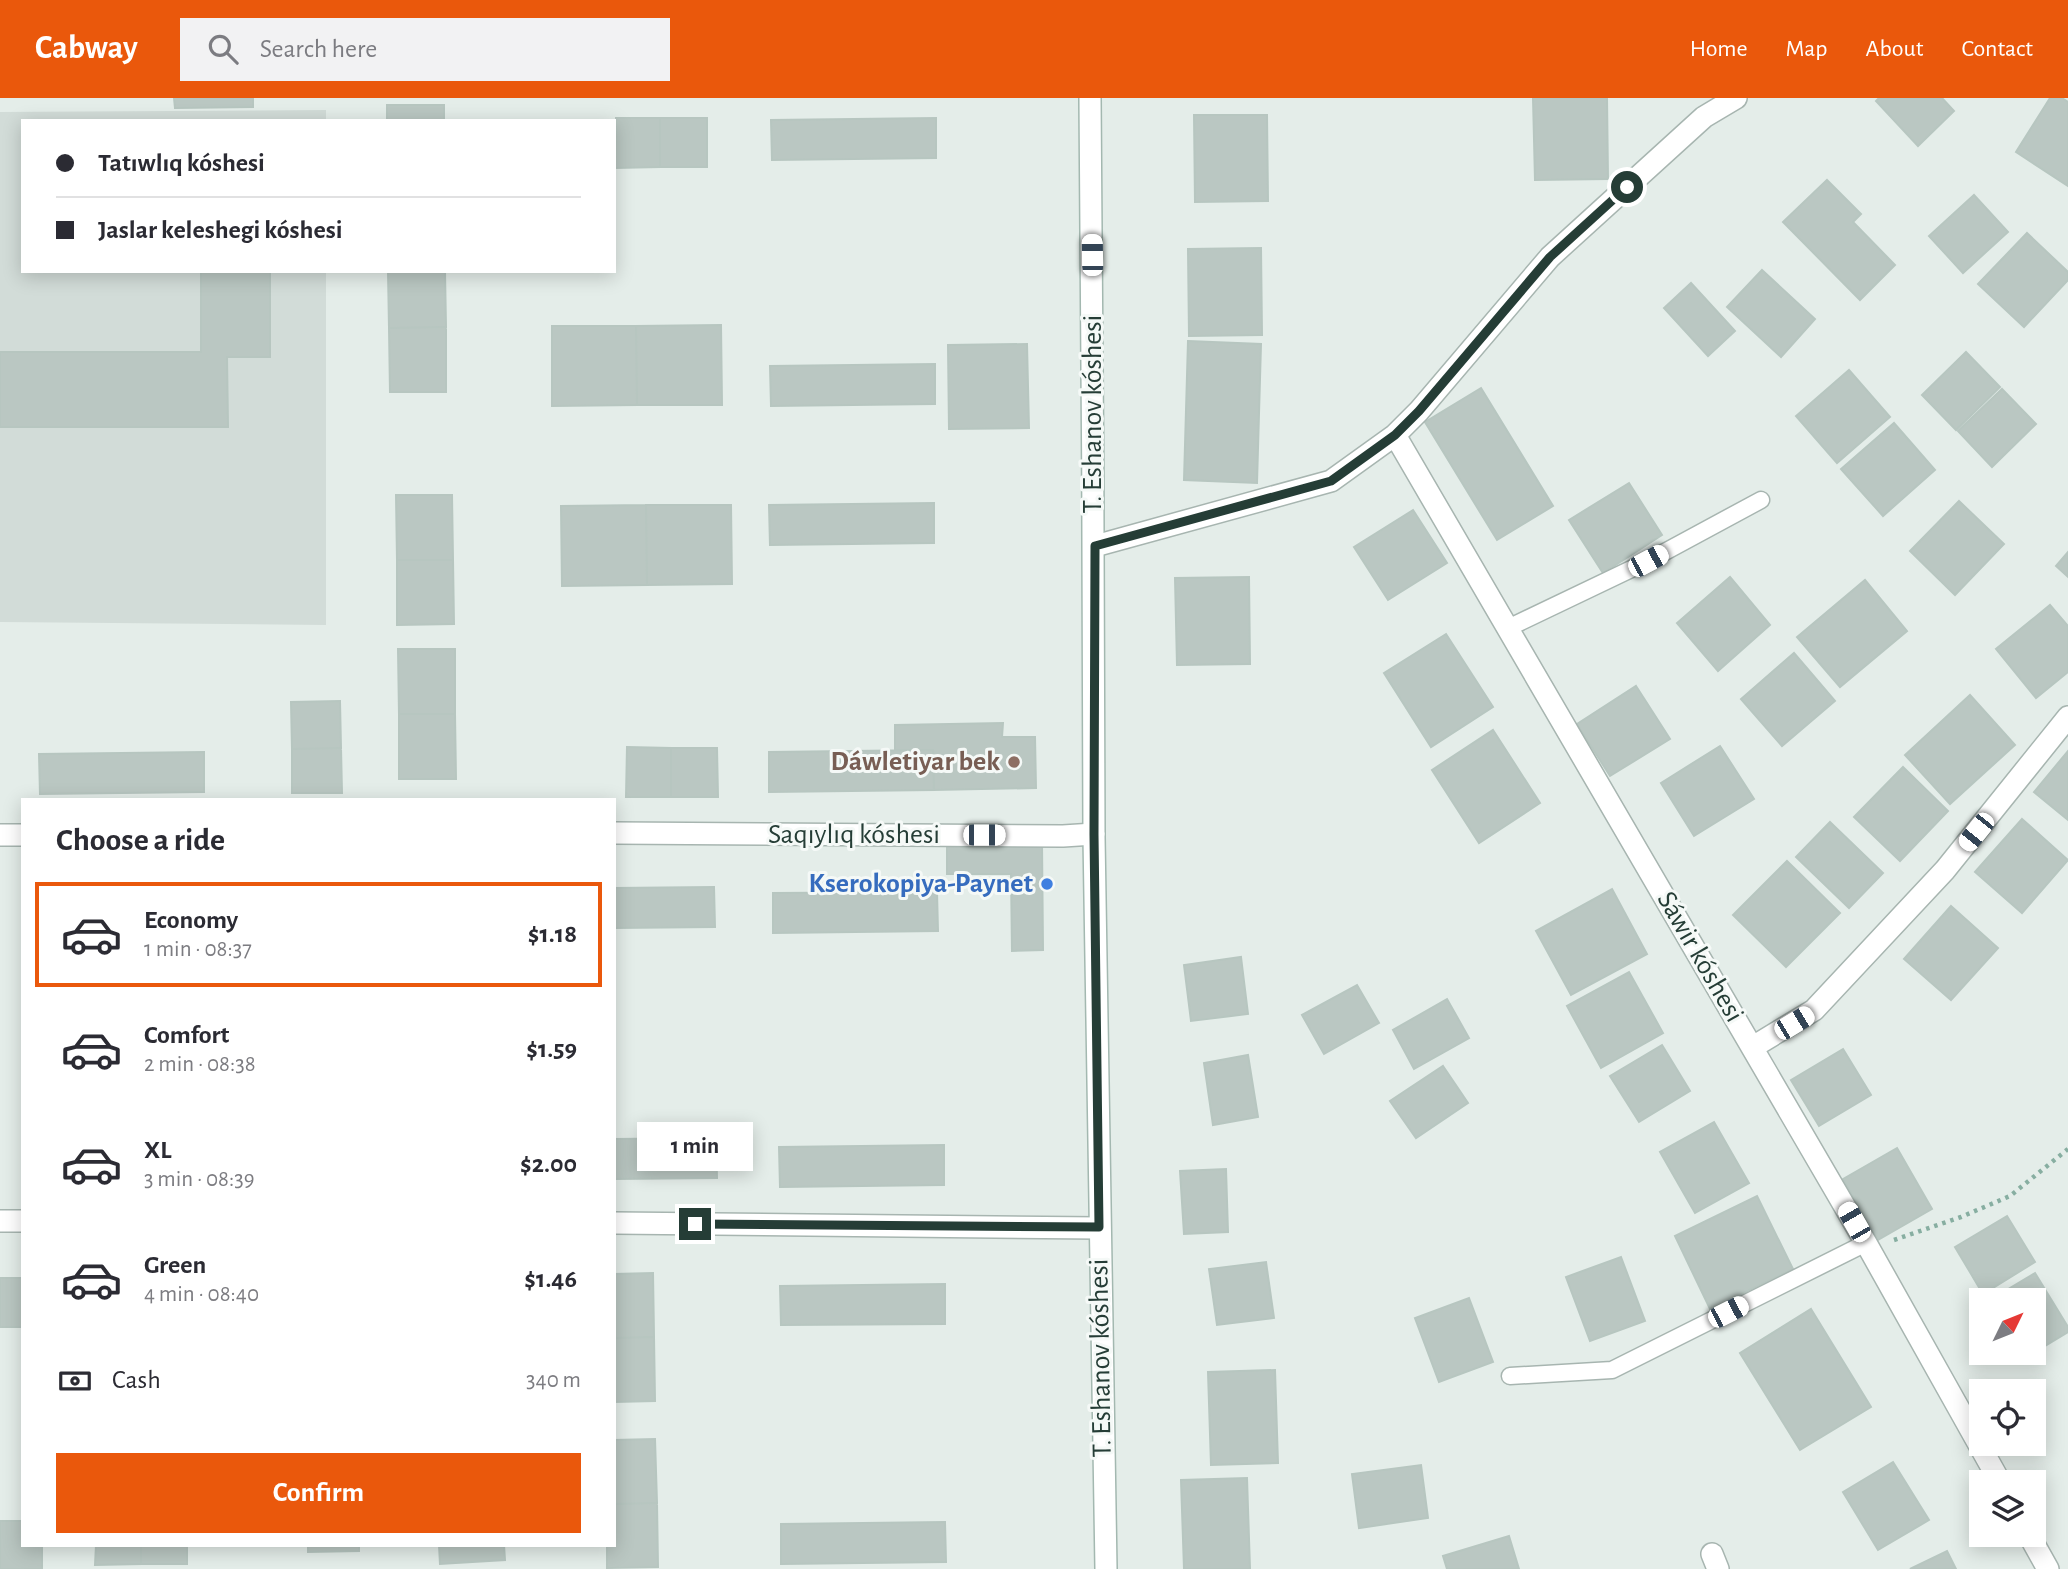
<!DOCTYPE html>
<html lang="en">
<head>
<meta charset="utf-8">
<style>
  :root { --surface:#fff; --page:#f2f2f3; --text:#2b2b33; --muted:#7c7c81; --line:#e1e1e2; --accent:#ea580c }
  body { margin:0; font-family:"Alegreya Sans",sans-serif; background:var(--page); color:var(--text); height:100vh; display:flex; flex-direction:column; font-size:26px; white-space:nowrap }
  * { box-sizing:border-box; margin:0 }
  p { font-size:23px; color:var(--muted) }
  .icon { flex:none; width:38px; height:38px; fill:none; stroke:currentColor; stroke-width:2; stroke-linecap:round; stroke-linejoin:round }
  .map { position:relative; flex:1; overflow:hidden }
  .panel { position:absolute; left:21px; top:700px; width:595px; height:749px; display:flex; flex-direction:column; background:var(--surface); border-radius:0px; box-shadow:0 4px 18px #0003 }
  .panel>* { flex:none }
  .banner { position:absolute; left:21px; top:21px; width:595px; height:154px; border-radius:0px; box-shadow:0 4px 18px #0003; display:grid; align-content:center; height:154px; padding:0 35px; background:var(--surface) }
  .needle { width:46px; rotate:47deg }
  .controls { position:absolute; left:1969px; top:1190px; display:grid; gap:14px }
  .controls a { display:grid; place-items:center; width:77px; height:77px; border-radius:0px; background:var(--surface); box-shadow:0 4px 18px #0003; font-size:35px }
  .end { position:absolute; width:32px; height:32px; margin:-16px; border:9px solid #253d36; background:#fff; box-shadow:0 0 0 4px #fff }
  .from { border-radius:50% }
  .bubble { position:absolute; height:49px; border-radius:0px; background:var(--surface); box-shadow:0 4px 18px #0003; font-size:23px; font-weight:700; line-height:49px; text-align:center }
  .car { position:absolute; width:21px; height:42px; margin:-21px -10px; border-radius:9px; box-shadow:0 0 5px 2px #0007; background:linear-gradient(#fff 24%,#345 0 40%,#fff 0 76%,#345 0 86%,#fff 0) }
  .banner b { display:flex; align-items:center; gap:24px; height:66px; font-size:26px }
  .banner b+b { border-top:2px solid var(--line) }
  .banner i { width:18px; height:18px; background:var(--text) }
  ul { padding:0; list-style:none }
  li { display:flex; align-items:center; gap:21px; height:105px; margin:0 14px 10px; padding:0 21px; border:4px solid transparent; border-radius:0px }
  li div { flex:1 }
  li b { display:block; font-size:26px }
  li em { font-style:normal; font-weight:700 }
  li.active { border-color:var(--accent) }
  li>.icon { width:63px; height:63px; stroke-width:1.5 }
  h2 { padding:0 35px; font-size:32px; line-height:84px }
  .pay { display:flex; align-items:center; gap:18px; height:77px; padding:0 35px; font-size:26px }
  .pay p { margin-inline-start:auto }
  .action { display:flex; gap:14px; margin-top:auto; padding:14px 35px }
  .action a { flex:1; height:80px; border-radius:0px; background:var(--accent); color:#fff; font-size:28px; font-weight:700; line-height:80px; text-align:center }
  header { display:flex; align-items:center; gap:42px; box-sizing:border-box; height:98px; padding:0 35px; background:var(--accent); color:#fff }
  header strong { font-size:33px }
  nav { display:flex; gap:38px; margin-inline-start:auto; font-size:24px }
  .search { width:490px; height:63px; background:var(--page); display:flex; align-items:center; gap:18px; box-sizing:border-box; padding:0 24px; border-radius:0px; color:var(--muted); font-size:26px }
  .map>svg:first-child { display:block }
</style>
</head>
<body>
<header>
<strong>Cabway</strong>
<div class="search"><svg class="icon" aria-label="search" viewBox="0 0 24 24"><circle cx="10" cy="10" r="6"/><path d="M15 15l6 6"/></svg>Search here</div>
<nav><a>Home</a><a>Map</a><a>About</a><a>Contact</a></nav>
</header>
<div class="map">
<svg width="2068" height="1471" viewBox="0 0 2068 1471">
  <rect width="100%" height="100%" fill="#e4ede9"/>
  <path fill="#d2dcd8" d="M326,12V23H23V173H326V527L0,524V14Z"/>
  <path fill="#bac7c2" stroke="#b7c6c0" stroke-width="2" d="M174,0H253V9L175,10Z
    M1533,0H1607L1608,81L1535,82Z
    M1879,0H1942L1954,13L1918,48L1876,3Z
    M2050,0H2062L2068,4V88L2016,54Z
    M387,7H444V23H387Z
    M1194,17H1267L1268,103L1195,104Z
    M616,20H660V69L615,70Z
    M660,20H707V69H660Z
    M936,20V60L772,62L771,22Z
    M1827,82L1861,116L1853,124L1895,167L1860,202L1783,124Z
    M1974,97L2008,134L1963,175L1929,138Z
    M2027,135L2068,174V182L2024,229L1978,186Z
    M1261,150L1262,237L1189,238L1188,151Z
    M1762,172L1815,221L1781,259L1727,209Z
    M201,173H270V259H227L228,329H0V254H201Z
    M388,173H445L446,229L389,230Z
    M1691,185L1735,233L1708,258L1664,210Z
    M721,227L722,307H637L636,228Z
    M552,228H636L637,307L552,308Z
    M446,229V294H390L389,230Z
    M1188,243L1261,246L1257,385L1184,382Z
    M1027,246L1029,330L949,331L948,247Z
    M1966,254L2000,289L1956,332L1922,297Z
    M935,266V306L771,308L770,268Z
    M1849,272L1890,319L1837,365L1796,318Z
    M1481,290L1553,408L1497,442L1425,324Z
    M2002,291L2036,326L1992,369L1958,333Z
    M1894,325L1935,372L1883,418L1841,371Z
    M1629,385L1662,437L1603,475L1569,422Z
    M396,397H452L453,462H397Z
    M1959,403L2004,446L1955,497L1910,453Z
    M934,405V445L770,447L769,407Z
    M646,407L647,487L562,488L561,408Z
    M646,407H731L732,486L647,487Z
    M1413,412L1447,465L1388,502L1354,449Z
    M2068,454V479L2056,468Z
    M397,462H453L454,526L397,527Z
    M1249,479L1250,566L1177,567L1175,480Z
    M1730,479L1770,527L1718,573L1677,525Z
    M1865,482L1907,533L1840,589L1797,539Z
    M2050,507L2068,528V574L2036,600L1996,551Z
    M1446,536L1493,609L1431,649L1384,575Z
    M398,551H455V616H399Z
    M1794,555L1835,603L1782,648L1741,601Z
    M1636,588L1670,641L1610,678L1577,626Z
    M1970,597L2015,647L1950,706L1905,657Z
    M340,603L341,650L292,651L291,604Z
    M399,616H455L456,681H399Z
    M1003,625L1002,639H1035L1036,690L934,692L933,652H895V627Z
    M1493,632L1540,705L1479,745L1432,672Z
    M1720,648L1754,701L1694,738L1661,685Z
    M627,649L671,650V699H626Z
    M341,650L342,695H292V651Z
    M671,650H717L718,699H671Z
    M933,652L934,692L769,694V654Z
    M2068,653V722L2034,694Z
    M204,654V694L40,696L39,656Z
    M1903,669L1948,713L1900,763L1854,719Z
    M2022,721L2068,762L2022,815L1975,774Z
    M1830,724L1883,775L1849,810L1796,759Z
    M947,745H1042L1043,852L1012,853L1011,776H947Z
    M1787,763L1840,815L1786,869L1733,817Z
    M714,789L715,829L614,830V790Z
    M1612,791L1647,856L1571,897L1536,833Z
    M937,794L938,833L773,835V795Z
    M1951,808L1998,850L1951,902L1904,861Z
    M1241,859L1248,916L1191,923L1184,867Z
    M1629,874L1663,935L1601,970L1567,908Z
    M1357,887L1379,925L1324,956L1302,917Z
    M1447,901L1469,940L1414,971L1393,932Z
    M1662,947L1690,993L1639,1024L1610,978Z
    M1843,951L1871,997L1819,1028L1791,982Z
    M1248,957L1258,1019L1213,1027L1204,965Z
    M1443,968L1468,1005L1416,1040L1390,1003Z
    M1714,1024L1749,1085L1695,1115L1660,1054Z
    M716,1040L717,1080L614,1081V1041Z
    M944,1047V1087L780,1089L779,1049Z
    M1897,1050L1932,1111L1878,1142L1843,1081Z
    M1226,1071L1228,1134L1184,1136L1180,1073Z
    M1757,1098L1793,1171L1710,1211L1675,1138Z
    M2007,1118L2035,1164L1983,1196L1955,1149Z
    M1621,1159L1645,1223L1590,1243L1566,1179Z
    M1266,1164L1274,1220L1217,1227L1209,1171Z
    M653,1175L654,1239L614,1240V1176Z
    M2035,1175L2068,1229V1234L2020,1263L2015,1255H2034V1202H1990Z
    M0,1180H23V1229H0Z
    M945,1186V1226L781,1227L780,1188Z
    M1469,1200L1493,1264L1439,1284L1415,1220Z
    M1811,1211L1871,1309L1800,1352L1740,1255Z
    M654,1239L655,1303L614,1304V1240Z
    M1275,1272L1278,1365L1211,1367L1208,1274Z
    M655,1341L657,1405L614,1406V1342Z
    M1893,1364L1929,1422L1878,1452L1843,1394Z
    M1421,1367L1428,1420L1359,1430L1352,1376Z
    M1247,1380L1250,1471H1184L1181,1382Z
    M657,1405L658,1469L607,1470V1447H614V1406Z
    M0,1423H23V1447H42V1471H0Z
    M945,1424L946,1464L781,1466V1426Z
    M1509,1438L1519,1471H1447L1443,1458Z
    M96,1447H141V1466L95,1467Z
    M141,1447H187V1466H141Z
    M308,1447H359V1453L308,1454Z
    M439,1447H504L505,1462L440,1466Z
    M1947,1453L1956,1471H1910Z"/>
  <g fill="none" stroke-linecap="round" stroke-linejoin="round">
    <g stroke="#a7b5b0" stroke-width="19">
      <path id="service" d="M1508,530L1648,463L1761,402
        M1510,1278L1612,1272L1866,1145"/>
    </g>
    <g stroke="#a7b5b0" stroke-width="24">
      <path id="minor" d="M1395,337L1866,1145L2000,1384
        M1095,448L1331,383L1395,337L1419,313L1550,159L1704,19L1736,0
        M614,735L1063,738L1094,736
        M0,737H23
        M1753,949L1814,912L1945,772L2068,619
        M0,1123H23
        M614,1125L1099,1130
        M2029,1437L2048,1471
        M1712,1456L1718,1471"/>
    </g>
    <g stroke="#a3b8b0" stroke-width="24">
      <path id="secondary" d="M1090,0C1093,246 1093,493 1094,739C1096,983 1101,1227 1106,1471"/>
    </g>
    <path stroke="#87aea1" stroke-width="4.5" stroke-dasharray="3.5 5" stroke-linecap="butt" d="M1894,1142L1961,1119L2010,1098L2068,1051"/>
    <use href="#service" stroke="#fff" stroke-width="16"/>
    <use href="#minor" stroke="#fff" stroke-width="21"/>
    <use href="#secondary" stroke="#fff" stroke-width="21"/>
  </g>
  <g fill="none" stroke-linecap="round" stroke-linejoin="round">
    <path stroke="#253d36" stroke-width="9" d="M695,1126L1099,1129L1094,736L1095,448L1331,383L1395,337L1419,313L1550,159L1627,89"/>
  </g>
  <circle fill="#8d6e63" stroke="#f5f9f7" stroke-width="2.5" cx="1014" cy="664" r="7"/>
  <circle fill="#3f7fe0" stroke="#f5f9f7" stroke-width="2.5" cx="1047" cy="786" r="7"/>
  <g text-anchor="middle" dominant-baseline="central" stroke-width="6" stroke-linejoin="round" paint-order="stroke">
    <g font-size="28" fill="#253d36" stroke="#f5f9f7">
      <text transform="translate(1093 316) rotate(-90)">T. Eshanov kóshesi</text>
      <text x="854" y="737">Saqıylıq kóshesi</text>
      <text transform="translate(1700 859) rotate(60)">Sáwir kóshesi</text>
      <text transform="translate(1101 1260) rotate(-91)">T. Eshanov kóshesi</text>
    </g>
    <g font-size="28" font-weight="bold" fill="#785e54" stroke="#f5f9f7" text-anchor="end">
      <text x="1000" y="664">Dáwletiyar bek</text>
    </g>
    <g font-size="28" font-weight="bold" fill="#366cbe" stroke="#f5f9f7" text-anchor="end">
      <text x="1033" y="786">Kserokopiya-Paynet</text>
    </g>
  </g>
</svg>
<div class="controls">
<a><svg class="needle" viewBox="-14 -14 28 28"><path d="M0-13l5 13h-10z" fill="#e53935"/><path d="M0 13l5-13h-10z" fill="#7c7c81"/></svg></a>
<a><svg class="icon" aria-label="locate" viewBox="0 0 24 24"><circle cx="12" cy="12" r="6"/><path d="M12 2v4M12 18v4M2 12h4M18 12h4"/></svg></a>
<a><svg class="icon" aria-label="layers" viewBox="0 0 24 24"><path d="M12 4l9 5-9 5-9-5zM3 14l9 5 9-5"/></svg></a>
</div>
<i class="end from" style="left:1627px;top:89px"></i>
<i class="end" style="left:695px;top:1126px"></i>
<div class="bubble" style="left:637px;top:1024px;width:116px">1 min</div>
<i class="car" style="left:1092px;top:157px;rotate:359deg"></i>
<i class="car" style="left:1648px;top:463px;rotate:62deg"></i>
<i class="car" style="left:1976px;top:734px;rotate:219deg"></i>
<i class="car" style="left:984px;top:737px;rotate:90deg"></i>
<i class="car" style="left:1794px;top:925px;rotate:59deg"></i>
<i class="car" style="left:1854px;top:1124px;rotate:330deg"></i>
<i class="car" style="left:1728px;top:1214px;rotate:63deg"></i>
<div class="banner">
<b><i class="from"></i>Tatıwlıq kóshesi</b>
<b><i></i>Jaslar keleshegi kóshesi</b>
</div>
<section class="panel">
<h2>Choose a ride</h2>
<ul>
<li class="active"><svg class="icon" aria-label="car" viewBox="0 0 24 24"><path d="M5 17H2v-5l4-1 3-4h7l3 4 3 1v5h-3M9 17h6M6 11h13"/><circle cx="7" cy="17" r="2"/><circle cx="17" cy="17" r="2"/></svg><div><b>Economy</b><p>1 min · 08:37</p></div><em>$1.18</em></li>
<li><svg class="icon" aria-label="car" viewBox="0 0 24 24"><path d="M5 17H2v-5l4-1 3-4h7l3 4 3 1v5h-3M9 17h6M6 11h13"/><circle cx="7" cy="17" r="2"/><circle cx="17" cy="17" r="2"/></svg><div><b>Comfort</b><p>2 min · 08:38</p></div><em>$1.59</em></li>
<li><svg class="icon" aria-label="car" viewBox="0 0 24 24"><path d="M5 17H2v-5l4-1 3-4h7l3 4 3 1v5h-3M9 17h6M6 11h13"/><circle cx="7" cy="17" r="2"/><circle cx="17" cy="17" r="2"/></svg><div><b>XL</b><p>3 min · 08:39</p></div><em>$2.00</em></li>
<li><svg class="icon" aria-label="car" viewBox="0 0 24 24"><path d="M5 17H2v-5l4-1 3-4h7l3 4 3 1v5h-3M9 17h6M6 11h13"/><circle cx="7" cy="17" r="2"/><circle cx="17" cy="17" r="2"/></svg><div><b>Green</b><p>4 min · 08:40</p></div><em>$1.46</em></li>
</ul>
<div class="pay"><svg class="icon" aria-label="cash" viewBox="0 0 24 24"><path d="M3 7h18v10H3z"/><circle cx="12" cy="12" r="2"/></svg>Cash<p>340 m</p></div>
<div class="action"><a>Confirm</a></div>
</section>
</div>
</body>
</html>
